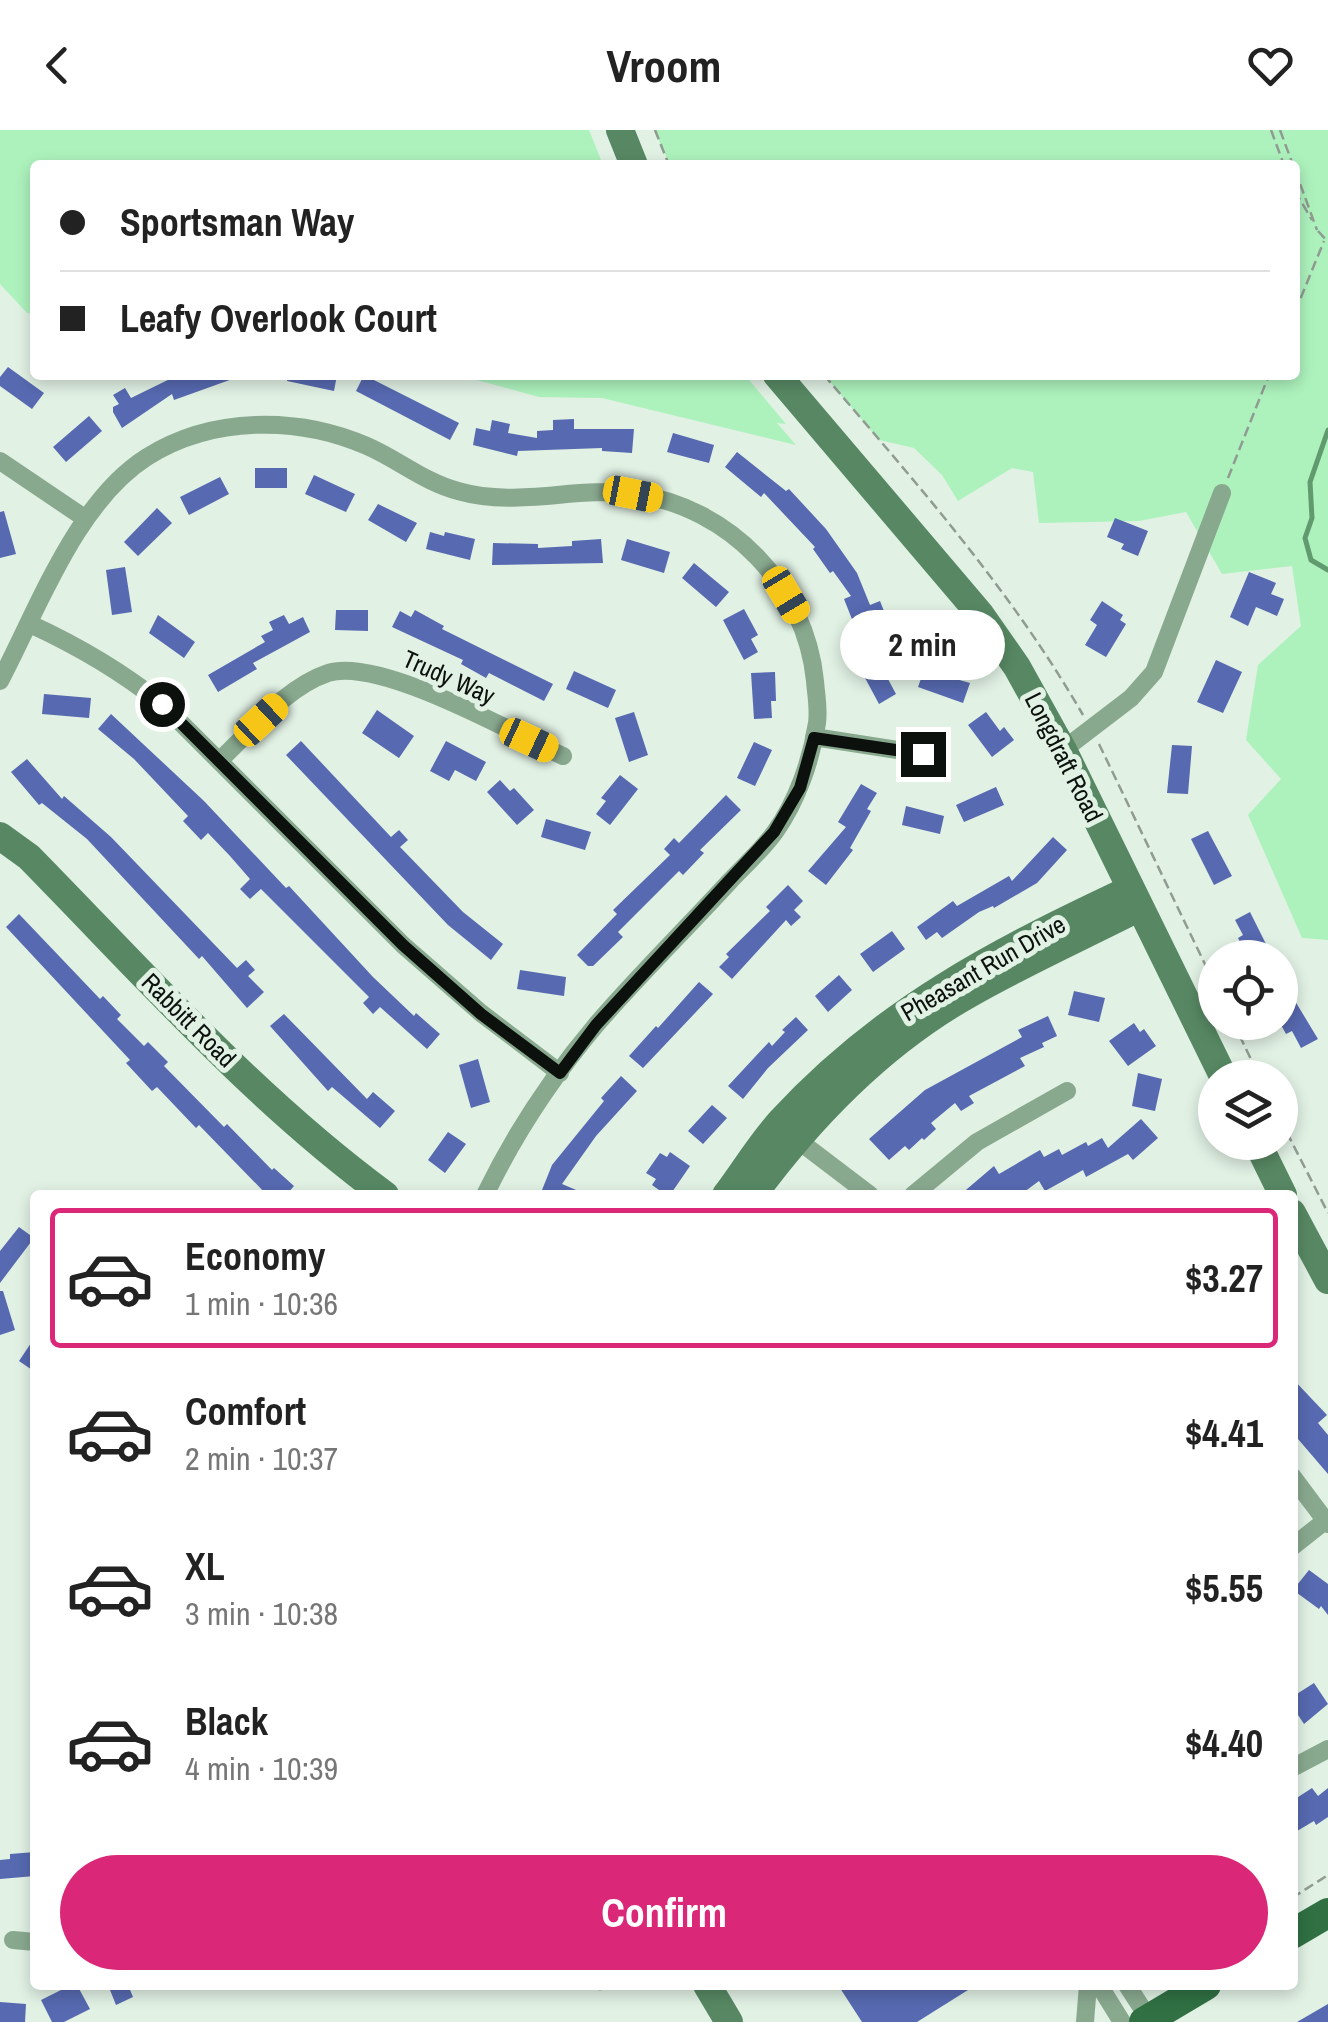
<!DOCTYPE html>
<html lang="en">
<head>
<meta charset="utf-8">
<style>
  :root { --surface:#fff; --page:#f6f6f6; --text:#222; --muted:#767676; --line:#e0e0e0; --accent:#db2777 }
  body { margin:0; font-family:"Archivo Narrow",sans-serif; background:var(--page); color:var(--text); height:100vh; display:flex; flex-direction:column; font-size:38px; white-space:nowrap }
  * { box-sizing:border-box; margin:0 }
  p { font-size:32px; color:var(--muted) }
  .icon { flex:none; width:55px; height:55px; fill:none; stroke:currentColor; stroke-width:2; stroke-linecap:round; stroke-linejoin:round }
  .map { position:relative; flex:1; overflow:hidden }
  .panel { position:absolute; left:30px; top:1060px; width:1268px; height:800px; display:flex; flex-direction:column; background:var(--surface); border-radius:10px; box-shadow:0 5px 15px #0003 }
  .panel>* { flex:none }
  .hud { position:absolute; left:30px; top:30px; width:1270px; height:220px; border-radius:10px; box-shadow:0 5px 15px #0003; display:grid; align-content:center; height:220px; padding:0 30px; background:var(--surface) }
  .controls { position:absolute; left:1198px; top:810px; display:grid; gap:20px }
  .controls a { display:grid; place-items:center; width:100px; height:100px; border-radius:50%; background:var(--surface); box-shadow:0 5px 15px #0003; font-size:50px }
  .end { position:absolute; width:45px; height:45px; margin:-22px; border:12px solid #0c110d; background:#fff; box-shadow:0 0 0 5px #fff }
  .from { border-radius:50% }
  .bubble { position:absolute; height:70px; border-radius:35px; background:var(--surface); box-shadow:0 5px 15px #0003; font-size:32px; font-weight:800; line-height:70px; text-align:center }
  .car { position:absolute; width:30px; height:60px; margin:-30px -15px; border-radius:12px; box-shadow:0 0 8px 2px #0007; background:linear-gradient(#f5c518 24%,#345 0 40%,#f5c518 0 76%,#345 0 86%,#f5c518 0) }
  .hud b { display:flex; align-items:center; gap:35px; height:95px; font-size:38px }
  .hud b+b { border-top:2px solid var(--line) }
  .hud i { width:25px; height:25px; background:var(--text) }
  ul { padding:18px 0 0; list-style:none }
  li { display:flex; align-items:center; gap:30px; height:140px; margin:0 20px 15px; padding:0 10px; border:5px solid transparent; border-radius:10px }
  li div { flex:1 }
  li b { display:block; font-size:38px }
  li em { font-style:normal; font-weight:800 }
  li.on { border-color:var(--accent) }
  li>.icon { width:90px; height:90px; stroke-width:1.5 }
  .primary-button { display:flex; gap:20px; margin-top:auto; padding:20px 30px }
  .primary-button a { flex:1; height:115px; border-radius:60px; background:var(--accent); color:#fff; font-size:40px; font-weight:800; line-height:115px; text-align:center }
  header { display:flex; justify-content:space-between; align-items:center; height:130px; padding:0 30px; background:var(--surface); font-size:45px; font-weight:800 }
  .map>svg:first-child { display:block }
</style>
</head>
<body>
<header><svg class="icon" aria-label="back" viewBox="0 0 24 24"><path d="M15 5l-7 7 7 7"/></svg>Vroom<svg class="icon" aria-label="heart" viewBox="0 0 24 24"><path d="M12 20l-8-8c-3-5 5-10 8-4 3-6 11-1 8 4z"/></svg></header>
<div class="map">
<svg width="1328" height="1892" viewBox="0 0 1328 1892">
  <rect width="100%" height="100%" fill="#e1f1e4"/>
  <path fill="#adf2bd" d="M0,0H589L603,35H35V184L27,183L0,154Z
    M654,0H1328V810L1302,808L1248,685L1281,649L1246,610L1258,535L1301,496L1292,436L1222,444L1186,382L1139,391L1039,393L1033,342L1012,338L958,371L942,345L914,318L879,310L824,245H1295V35H670Z
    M458,245H745L786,294L777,293L796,315L602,268L539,267Z"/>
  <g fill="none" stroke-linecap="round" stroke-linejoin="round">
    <path stroke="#629a70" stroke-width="5" d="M1328,300L1310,352L1312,388L1305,408L1311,430L1328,440"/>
  </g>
  <path fill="#5769b0" d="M8,237L44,263L32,279L0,256V247Z
    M178,245L238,247L174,270L172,264L122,298L113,282V277L119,274L113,265L125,258L131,268Z
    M288,245H337L334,261L287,251Z
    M364,245L459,293L450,310L356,261Z
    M89,286L102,301L66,332L53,317Z
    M574,289V299H634L632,323L602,321V318L518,321L517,326L473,315L476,298L490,301L492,290L510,294L508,303L537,308V301L553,300V290Z
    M673,303L714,315L709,333L667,322Z
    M737,322L786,361L789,359L826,399L857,443L870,475L880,471L886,486L875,490L880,504L861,512L844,469L851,466L833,441L830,443L813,419L815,417L764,363L761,367L725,337Z
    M255,338H287V358H255Z
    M314,345L355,364L346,382L305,364Z
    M220,347L229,364L189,385L180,367Z
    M378,374L417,393L406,412L368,390Z
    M157,378L172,393L138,426L124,412Z
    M4,381L16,424L0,428V382Z
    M1115,388L1148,401L1138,426L1121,419L1124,414L1107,407Z
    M430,402L444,406L445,402L475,409L470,430L426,419Z
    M601,409L603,433L492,435L493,413L538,414V418L572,416V411Z
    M627,409L670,422L664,443L621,430Z
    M694,433L729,462L716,477L682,448Z
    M125,437L132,482L112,485L106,440Z
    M1249,442L1276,453L1271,464L1284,469L1277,486L1256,477L1248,496L1230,487Z
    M1102,471L1123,485L1120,490L1126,494L1106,527L1085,515L1097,495L1090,490Z
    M744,479L758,505L751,509L758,522L744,530L723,490Z
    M336,480H368V501L335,500Z
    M415,480L444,496L442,499L553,554L544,571L489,543L486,548L461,534L463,530L392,497L400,481L411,487Z
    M158,485L195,512L184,528L149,503Z
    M284,485L289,494L303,487L310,502L253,533L257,539L218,562L208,545L265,512L261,506L273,500L269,492Z
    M874,523L896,564L879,574L857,533Z
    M1216,530L1242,542L1223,583L1197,572Z
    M924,540L970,553L963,573L918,557Z
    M574,541L616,560L608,578L566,559Z
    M775,542L776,571H771L772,588L754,589L751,543Z
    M44,564L91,568L89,588L42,584Z
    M377,580L414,606L399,628L362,603Z
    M634,582L648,625L629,632L615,588Z
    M986,582L1000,601L1004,597L1014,610L992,627L968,595Z
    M111,584L204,671L286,758L289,756L373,847L414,886L416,883L440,904L427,919L380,877L373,884L363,873L369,867L261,759L250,769L240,759L250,749L230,726L208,703L201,710L183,691L188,686L134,629L98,599Z
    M301,611L391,707L399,700L408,710L400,717L463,782L503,814L491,830L448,795L286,625Z
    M446,611L486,632L476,651L455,640L449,651L430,641Z
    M754,612L772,620L755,656L737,648Z
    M1172,615L1192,616L1188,664L1167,663Z
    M27,629L62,669L64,666L111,707L237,838L246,830L255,840L248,846L264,862L247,878L202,826L199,829L87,709L42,673L39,675L11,642Z
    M620,645L638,659L610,695L596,684L606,671L601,668Z
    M500,650L510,661L514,658L534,680L517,695L487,662Z
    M861,654L877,663L867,679L871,681L850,718L853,720L826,755L808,741L846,697L838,692Z
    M996,657L1004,675L964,692L956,675Z
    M726,665L741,680L700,720L704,723L683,745L679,741L618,802L623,807L593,836H588L577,825L617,784L613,780L670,725L664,719L674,708L679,713Z
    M906,676L944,686L940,704L902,695Z
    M546,689L591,702L585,720L541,707Z
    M1208,701L1232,746L1214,755L1191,709Z
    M1053,707L1067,720L1037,753L994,778L993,776L979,782L942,808L937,802L926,810L917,797L953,771L957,776L1009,746L1012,751Z
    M788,755L803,771L794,780L801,787L791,796L786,790L732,849L719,837L729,827L726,824L770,781L766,777Z
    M1250,782L1273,828H1248L1238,808L1243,805L1235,790Z
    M19,784L100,869L103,866L121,885L117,889L144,916L148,912L168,932L164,936L224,997L227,994L272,1040L274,1038L294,1056L286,1065H267L199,995L196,998L157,957L152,961L126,933L130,930L6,797Z
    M892,801L905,819L873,842L860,824Z
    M520,840L566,847L564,866L517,859Z
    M839,845L852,860L828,882L815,866Z
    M699,852L713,864L643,938L629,926L656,896L658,898Z
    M1074,861L1105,868L1099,892L1068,885Z
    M1292,866L1318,909L1301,918L1292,901L1286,904L1280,893V872Z
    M284,884L367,969L373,962L395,981L380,998L332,957L328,961L270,896Z
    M1048,886L1057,906L1042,913L1044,917L1020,928L1025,936L969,966L974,973L961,981L955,973L931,993L936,999L924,1010L922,1008L909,1020L905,1016L889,1030L869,1009L925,960L1022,907L1018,900Z
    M796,887L808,900L768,938L743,969L728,956L769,912L772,916L785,902L782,900Z
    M1134,893L1140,902L1144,899L1156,916L1128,936L1109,911Z
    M478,929L490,972L471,978L459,935Z
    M1138,943L1162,949L1155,981L1132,976Z
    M621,946L637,961L596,1006L562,1054L588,1065H540L552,1035L604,971L601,968Z
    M712,975L727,988L703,1014L688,1001Z
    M1141,989L1158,1008L1133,1030L1128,1024L1086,1047L1083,1040L1045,1061L1039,1051L1020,1065H960L994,1036L999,1044L1040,1020L1044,1027L1059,1019L1062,1025L1086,1012L1088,1016L1102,1008L1108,1018Z
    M448,1002L466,1014L445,1043L428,1030Z
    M670,1022L690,1036L670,1065H666L652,1055L656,1049L646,1043L660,1023L667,1027Z
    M19,1097L34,1108L0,1153V1121Z
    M0,1161H3L15,1200L0,1205Z
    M35,1207V1242L19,1231Z
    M1292,1248L1327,1285L1318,1293L1328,1305V1344L1292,1302Z
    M1309,1440L1328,1454V1485L1321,1476L1319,1479L1293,1460Z
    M1314,1553L1328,1574L1304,1594L1292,1576V1567Z
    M1312,1658L1318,1666L1328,1658V1687L1316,1695L1314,1691L1292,1704V1671Z
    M35,1722V1746L0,1749V1730L10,1729V1724Z
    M71,1855H77L90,1879L64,1892H52L41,1870Z
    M108,1855H128L133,1867L116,1875Z
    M838,1855H976L917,1892H862Z
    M0,1872L26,1874L25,1892H0Z
    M1328,1874V1892H1297Z"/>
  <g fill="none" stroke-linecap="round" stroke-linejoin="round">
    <path stroke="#909b92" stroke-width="2.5" stroke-dasharray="10 5" stroke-linecap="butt" d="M655,0L669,35
      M1271,0L1284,35
      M1280,0L1293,35
      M1295,40L1317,100
      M1295,61L1312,90
      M1318,101L1328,112
      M1295,182L1324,111
      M824,245C917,354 1011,460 1083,585
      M1228,348L1269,245
      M1099,614L1215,855
      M1233,892L1260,948
      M1280,989L1328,1083
      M1292,1768L1328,1745"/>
    <path stroke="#89a98f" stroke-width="9" d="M600,1856L604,1855"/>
    <path stroke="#89a98f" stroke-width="18" d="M0,331L86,389
      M30,494C78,516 121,541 162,574L403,815L481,883L560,943
      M0,551C38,479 76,372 147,327C212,286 298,286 367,316C399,330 424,352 458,361C517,378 575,356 635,364C729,377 806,456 815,551C816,564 819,579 817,593C811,631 797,671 775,702C762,720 744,736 729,752C685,800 638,846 596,895C553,946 514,1005 485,1065
      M814,607L923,624
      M1063,620L1131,568L1154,542L1222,363
      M221,629C252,600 286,557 328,543C380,527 511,602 563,626
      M795,1008L870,1065
      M913,1065L977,1012L1067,961
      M1292,1346L1328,1394
      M1292,1417L1325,1391
      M1292,1638L1328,1619
      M13,1810L35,1812
      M1099,1855L1122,1892
      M1127,1855L1149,1889
      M1085,1892L1088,1855"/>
    <path stroke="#578863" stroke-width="28" d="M620,0L634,35
      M777,245L980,484L1017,537L1063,620L1224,948
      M0,706L29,727C144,844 253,968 385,1065
      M1257,1012L1283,1065
      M726,1065C744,1041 761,1013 781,991C883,880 997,822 1131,759
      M753,1065C812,985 882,913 969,864C1025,832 1083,806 1140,777
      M1292,1083L1328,1150
      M707,1855L729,1892"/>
    <path stroke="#307043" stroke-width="30" d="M1292,1804L1328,1783
      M1144,1892L1206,1855"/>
  </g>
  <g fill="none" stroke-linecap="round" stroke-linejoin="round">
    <path stroke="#0c110d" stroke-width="12" d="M162,574L403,815L481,884L560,943L596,895L774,702L800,658L814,608L923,624"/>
  </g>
  <g text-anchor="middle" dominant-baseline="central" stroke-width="10" stroke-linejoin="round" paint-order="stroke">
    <g font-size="25" fill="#0c110d" stroke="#e1f1e4">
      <text transform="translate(449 547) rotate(24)">Trudy Way</text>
      <text transform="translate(1064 627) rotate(63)">Longdraft Road</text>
      <text transform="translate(983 838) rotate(-30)">Pheasant Run Drive</text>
      <text transform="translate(189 890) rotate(45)">Rabbitt Road</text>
    </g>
  </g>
</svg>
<div class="controls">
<a><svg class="icon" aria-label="locate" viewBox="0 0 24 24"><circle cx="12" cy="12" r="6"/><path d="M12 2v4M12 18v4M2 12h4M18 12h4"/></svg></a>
<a><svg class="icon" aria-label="layers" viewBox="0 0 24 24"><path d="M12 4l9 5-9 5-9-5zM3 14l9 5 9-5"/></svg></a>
</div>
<i class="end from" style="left:162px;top:574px"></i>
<i class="end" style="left:923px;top:624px"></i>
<div class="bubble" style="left:840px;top:480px;width:165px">2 min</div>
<i class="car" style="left:633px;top:364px;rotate:101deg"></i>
<i class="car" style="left:786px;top:465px;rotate:149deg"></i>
<i class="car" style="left:261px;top:590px;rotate:47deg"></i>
<i class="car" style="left:529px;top:610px;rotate:115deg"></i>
<div class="hud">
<b><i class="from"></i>Sportsman Way</b>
<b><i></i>Leafy Overlook Court</b>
</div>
<section class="panel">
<ul>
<li class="on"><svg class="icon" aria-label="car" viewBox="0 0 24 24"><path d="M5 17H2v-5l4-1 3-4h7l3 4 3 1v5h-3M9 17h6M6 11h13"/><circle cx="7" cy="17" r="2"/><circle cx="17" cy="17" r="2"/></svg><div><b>Economy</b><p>1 min · 10:36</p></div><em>$3.27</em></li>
<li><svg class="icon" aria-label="car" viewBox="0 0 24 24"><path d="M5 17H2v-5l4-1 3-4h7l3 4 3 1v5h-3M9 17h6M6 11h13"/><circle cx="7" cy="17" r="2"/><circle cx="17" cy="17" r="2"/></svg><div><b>Comfort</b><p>2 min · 10:37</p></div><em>$4.41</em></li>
<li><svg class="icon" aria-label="car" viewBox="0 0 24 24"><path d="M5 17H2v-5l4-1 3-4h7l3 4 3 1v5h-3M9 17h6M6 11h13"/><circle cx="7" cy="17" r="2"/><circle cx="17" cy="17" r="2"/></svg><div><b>XL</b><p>3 min · 10:38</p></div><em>$5.55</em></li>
<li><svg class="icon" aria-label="car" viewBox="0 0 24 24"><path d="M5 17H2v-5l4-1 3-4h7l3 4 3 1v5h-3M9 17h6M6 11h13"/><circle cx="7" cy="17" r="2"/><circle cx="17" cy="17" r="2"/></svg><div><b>Black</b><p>4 min · 10:39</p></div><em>$4.40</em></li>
</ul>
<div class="primary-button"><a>Confirm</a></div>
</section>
</div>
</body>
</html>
